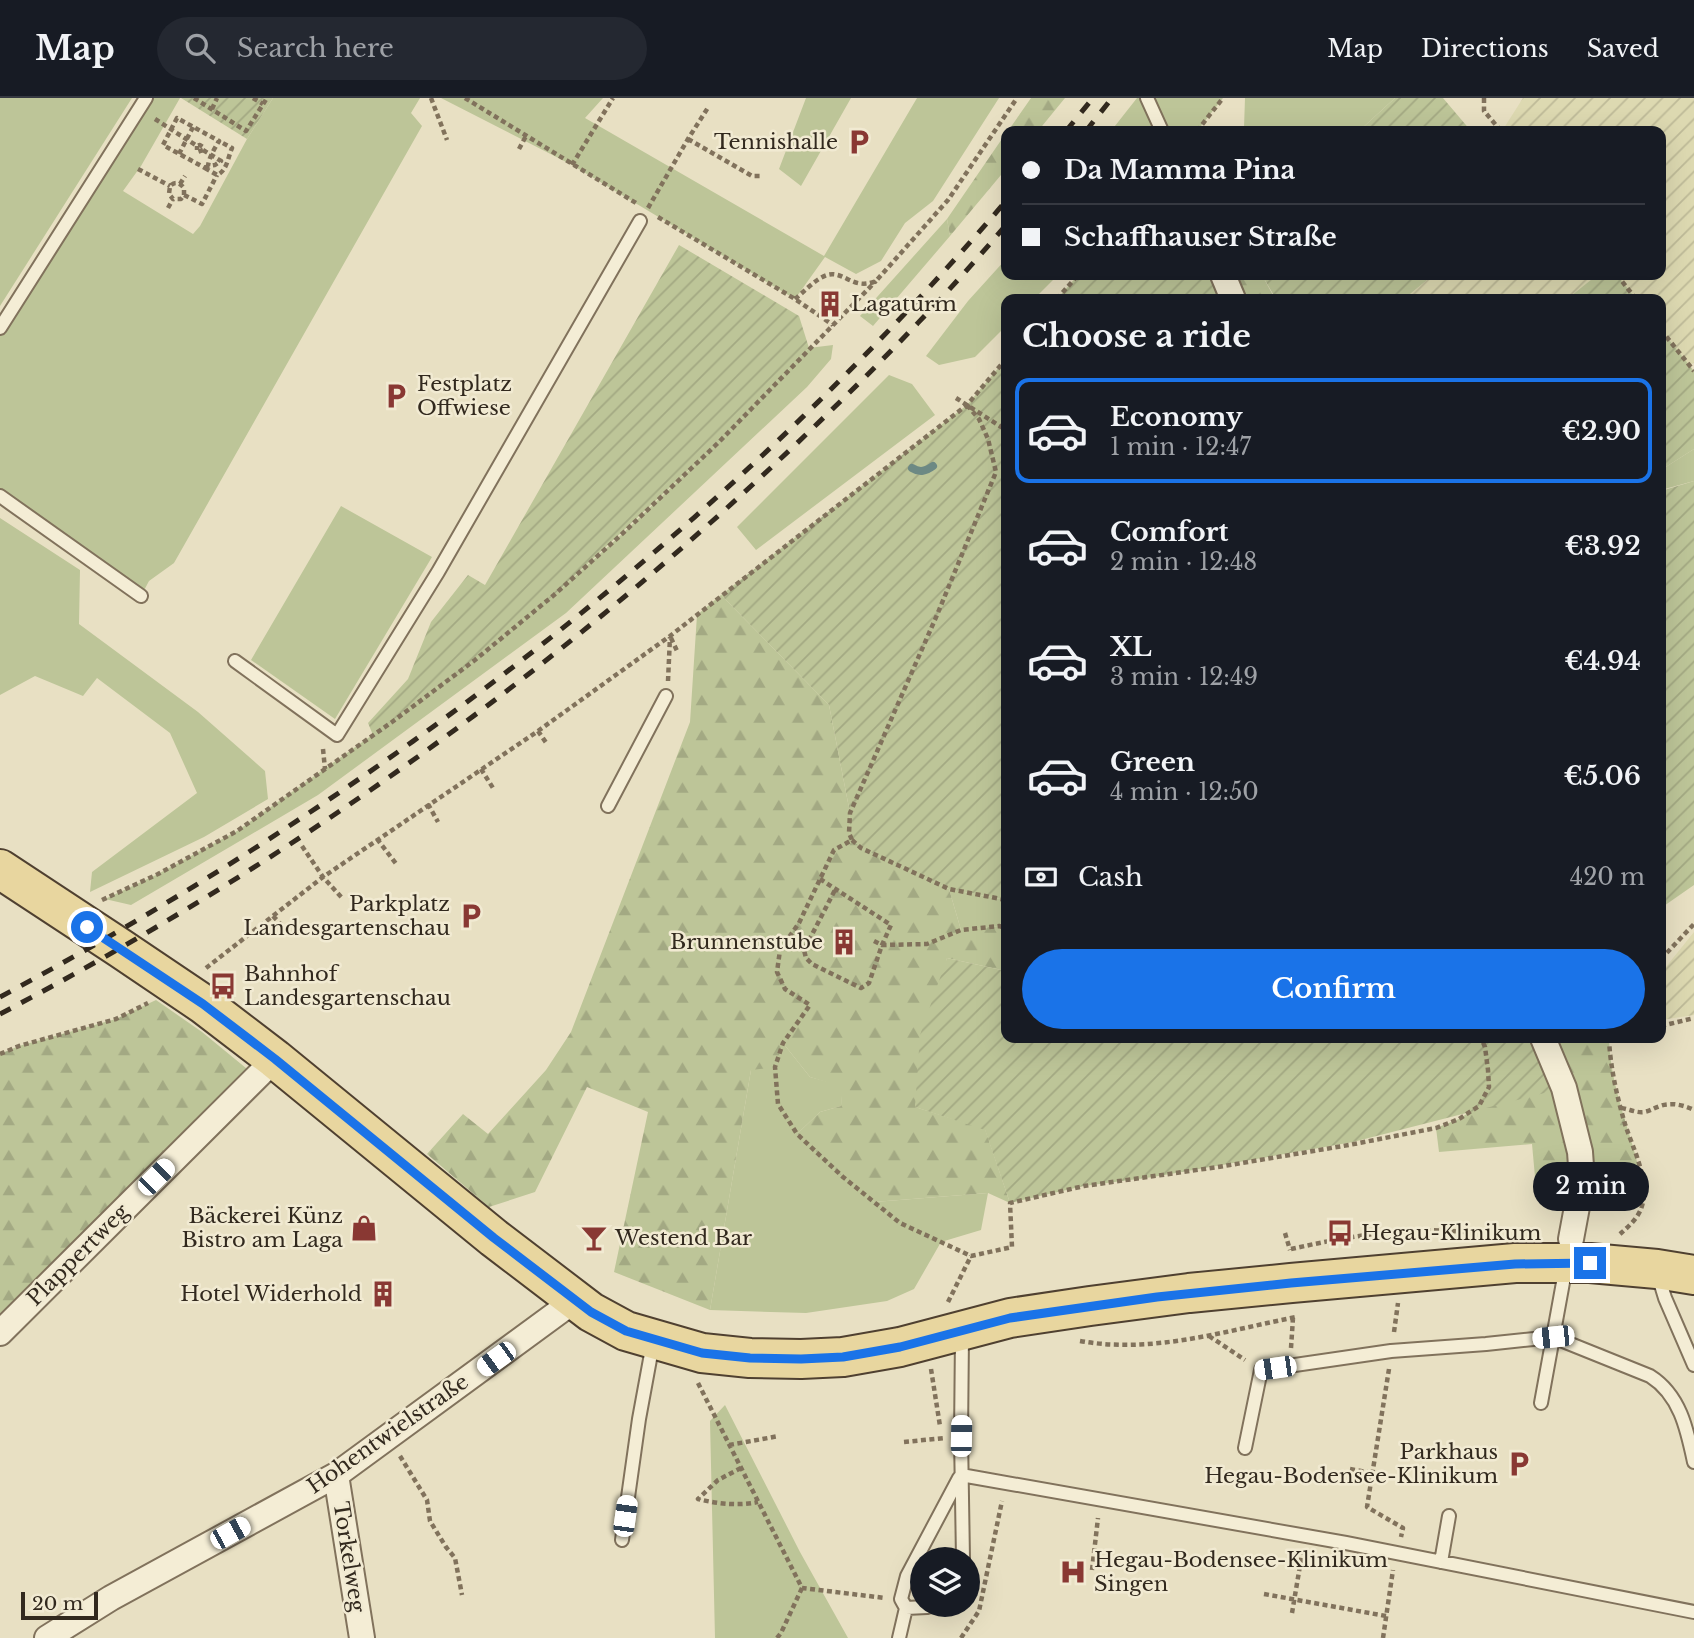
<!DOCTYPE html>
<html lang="en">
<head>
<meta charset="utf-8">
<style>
  :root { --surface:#171b24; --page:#242831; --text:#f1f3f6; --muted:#9ea1a6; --line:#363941; --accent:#1a73e8 }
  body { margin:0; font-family:"Libre Baskerville",serif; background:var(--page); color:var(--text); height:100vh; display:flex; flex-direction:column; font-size:26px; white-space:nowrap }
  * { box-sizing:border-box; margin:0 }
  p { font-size:23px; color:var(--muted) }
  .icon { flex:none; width:38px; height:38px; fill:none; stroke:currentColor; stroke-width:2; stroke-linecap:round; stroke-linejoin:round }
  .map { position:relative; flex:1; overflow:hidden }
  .details { position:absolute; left:1001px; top:196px; width:665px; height:749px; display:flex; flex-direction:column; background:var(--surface); border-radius:14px; box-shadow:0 7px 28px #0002 }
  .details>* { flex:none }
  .banner { position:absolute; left:1001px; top:28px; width:665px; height:154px; border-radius:14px; box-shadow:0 7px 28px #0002; display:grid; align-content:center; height:154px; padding:0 21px; background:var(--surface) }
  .buttons { position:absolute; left:910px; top:1449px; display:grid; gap:14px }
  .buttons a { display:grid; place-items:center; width:70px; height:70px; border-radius:50%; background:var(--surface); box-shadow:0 7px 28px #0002; font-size:35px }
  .scale { position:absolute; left:21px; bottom:18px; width:77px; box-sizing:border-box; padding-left:7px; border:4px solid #32291e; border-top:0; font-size:19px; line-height:24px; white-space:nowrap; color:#32291e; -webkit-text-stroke:5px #f1ead2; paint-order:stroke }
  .end { position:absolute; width:32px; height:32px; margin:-16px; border:9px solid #1a73e8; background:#fff; box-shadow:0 0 0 4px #fff }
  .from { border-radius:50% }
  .bubble { position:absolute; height:49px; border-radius:24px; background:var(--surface); box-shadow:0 7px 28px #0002; font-size:23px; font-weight:600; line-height:49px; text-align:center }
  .car { position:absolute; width:21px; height:42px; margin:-21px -10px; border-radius:9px; box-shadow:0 0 5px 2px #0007; background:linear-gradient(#fff 24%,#345 0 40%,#fff 0 76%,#345 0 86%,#fff 0) }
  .banner b { display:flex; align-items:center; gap:24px; height:66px; font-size:26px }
  .banner b+b { border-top:2px solid var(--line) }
  .banner i { width:18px; height:18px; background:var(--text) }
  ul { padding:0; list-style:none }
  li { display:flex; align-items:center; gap:21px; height:105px; margin:0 14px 10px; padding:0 7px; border:4px solid transparent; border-radius:14px }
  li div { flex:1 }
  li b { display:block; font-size:26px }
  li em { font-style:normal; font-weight:600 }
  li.on { border-color:var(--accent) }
  li>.icon { width:63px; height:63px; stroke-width:1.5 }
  h2 { padding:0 21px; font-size:32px; line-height:84px }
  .pay { display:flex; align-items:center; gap:18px; height:77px; padding:0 21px; font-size:26px }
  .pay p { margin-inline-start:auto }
  .button { display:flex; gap:14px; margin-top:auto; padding:14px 21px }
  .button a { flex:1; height:80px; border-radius:42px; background:var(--accent); color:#fff; font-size:28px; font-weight:600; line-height:80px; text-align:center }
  header { display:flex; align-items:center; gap:42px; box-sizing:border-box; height:98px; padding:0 35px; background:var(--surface); border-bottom:2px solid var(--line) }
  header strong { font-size:33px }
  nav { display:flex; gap:38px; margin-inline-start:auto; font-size:24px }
  .search { width:490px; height:63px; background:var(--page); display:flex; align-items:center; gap:18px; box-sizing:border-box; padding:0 24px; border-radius:38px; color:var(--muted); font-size:26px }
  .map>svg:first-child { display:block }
</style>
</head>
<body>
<header>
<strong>Map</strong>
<div class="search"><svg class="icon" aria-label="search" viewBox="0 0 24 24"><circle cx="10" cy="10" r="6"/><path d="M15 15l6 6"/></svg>Search here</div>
<nav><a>Map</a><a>Directions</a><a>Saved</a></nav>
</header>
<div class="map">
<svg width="1694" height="1540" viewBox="0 0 1694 1540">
  <defs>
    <pattern id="farmland-furrows" width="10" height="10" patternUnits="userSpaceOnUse" patternTransform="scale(1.75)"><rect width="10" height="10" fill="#ddd9b1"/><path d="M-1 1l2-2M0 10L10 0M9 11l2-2" fill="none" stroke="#beba98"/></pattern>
    <pattern id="forest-firs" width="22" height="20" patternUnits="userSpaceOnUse" patternTransform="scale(1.75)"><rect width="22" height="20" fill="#bdc598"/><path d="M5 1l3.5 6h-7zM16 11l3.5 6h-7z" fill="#a3a983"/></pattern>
    <pattern id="garden-furrows" width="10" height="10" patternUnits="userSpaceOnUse" patternTransform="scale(1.75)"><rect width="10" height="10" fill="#bdc598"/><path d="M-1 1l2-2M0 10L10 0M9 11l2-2" fill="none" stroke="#a3a983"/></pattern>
  </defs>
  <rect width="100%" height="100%" fill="#e8e0c3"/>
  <path fill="url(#farmland-furrows)" d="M1523,0H1694V265L1689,267L1661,232V201H1636L1617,177H1661V33H1502Z
    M1433,177H1597L1567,201H1404Z
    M1694,834V917L1661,922V875Z"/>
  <path fill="#bdc598" d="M0,0H132L0,208Z
    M146,0H180L141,68L123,93L193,136L200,128L247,41L273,0H420L411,15L422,28L174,465L149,483L141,498L0,398V230Z
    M441,0H603L585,20L824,158L917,0H999L933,103L905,125L881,163L856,176L825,159L795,201L572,67Z
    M806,0H851L801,88L779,71Z
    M1137,0H1223L1197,33H1111Z
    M1245,0H1395L1359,33H1242L1244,30Z
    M947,121L950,138L873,228L860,218Z
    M1006,161V177H1058L1034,201H1006V228L975,259L939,267L926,258L968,203Z
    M833,247L831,261L807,289L566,515L318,697L131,807L105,801L158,776L237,733L392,623L475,562L554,497L621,437L718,345L809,250Z
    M889,277L912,286L935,317L756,452L737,429Z
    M1694,351V383L1661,392V372Z
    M341,408L432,459L335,621L251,562Z
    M0,420L80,472L79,526L198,614L265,673L268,701L204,739L90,794L92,774L197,695L170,635L97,580L83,598L35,578L0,597Z
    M949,791L1006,802V830L999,828L961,832Z
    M783,945L810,979L843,988L841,1008L820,1014L797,1036L874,1104L988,1095L981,1132L941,1144L914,1191L887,1203L806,1215L710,1212L751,972Z
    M725,1307L800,1454L848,1540H715L710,1323Z"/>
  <path fill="url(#forest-firs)" d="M1031,0H1065L1038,33H1008Z
    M1006,35V71L950,138L947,121Z
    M1139,177H1262L1275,201H1154Z
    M721,497L829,607L850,715L849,735L862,750L949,791L961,832L999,828L1006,830V873L947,860L915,1009L985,1031L1010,1105L988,1095L874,1104L843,1079L797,1036L820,1014L841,1008L842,989L810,979L783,945L775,969L751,972L710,1212L614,1174L648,1014L587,989L535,1094L489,1109L427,1056L463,1016L488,1036L546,972L571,934L690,624L697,517Z
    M156,902L202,934L257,979L0,1235V956L19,948L116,921Z
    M1481,940H1609C1610,992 1634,1039 1643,1090L1625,1108L1582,1082L1535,1079L1532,1046L1439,1054L1436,1030L1459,1021L1479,1008Z"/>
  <path fill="url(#garden-furrows)" d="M181,0H273L247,41Z
    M1395,0H1443L1471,33H1359Z
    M679,147L799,218L809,250L718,345L554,497L475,562L373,637L368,625L408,581L431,524L468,477L485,487Z
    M1078,177H1223L1233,201H1057Z
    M1262,177H1433L1404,201H1276Z
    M1597,177H1617L1636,201H1567Z
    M1661,232L1694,273V351L1661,372Z
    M1006,261V802L949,791L861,750L852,742L849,735L850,715L829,607L721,497L967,307Z
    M1694,383V787L1661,810V393Z
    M947,860L1006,873V940H1543L1564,990L1353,1044L1153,1079L1084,1088L1010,1105L985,1032L915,1009L920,937Z"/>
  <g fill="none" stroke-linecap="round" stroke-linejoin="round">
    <path stroke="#6d8984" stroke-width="8" d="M912,370C920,375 926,373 933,368"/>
    <g stroke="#81725c" stroke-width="16">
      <path id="lane" d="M1147,0L1162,33
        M0,230L146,0
        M0,398L141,498
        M235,563L337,637L438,474L640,123
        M608,708L666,598
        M1658,1177L1665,1200L1694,1267
        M962,1238L961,1338L963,1461
        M1541,1305L1566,1168
        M1245,1350L1261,1272L1391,1253L1486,1246L1553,1239L1650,1278C1680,1297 1687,1331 1694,1364
        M961,1377L1346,1445L1694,1514
        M622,1442L639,1321L653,1245
        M1441,1464L1449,1418
        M906,1510L927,1509L934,1507
        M899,1540L906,1510L901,1501L907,1478L959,1380"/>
    </g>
    <g stroke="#81725c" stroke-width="28">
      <path id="street" d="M1223,177L1233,201
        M1543,940L1564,990L1580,1054L1582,1082L1571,1141
        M0,1235L275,961
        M336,1377L362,1540
        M47,1540L111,1500L336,1377L575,1202"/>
    </g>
    <g stroke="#4f4030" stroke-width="42">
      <path id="primary" d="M0,771L120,850L203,906L275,961L494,1140L591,1214L626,1233L702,1255L750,1260L801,1261L843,1259L900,1249L1010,1220L1090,1208L1189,1195L1291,1185L1515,1165H1590L1657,1171L1694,1177"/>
    </g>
    <path stroke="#81725c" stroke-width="4.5" stroke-dasharray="5 3.5" stroke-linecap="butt" d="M194,0L246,33L267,0
      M253,0L263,6
      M431,0L447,42
      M465,0L636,105
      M1484,0V13L1501,33
      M212,11L217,0
      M155,21L197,48L200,47L203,49V52L197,54V48
      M1197,33L1223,0
      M688,41L752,78H762
      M519,51L526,38
      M203,52L221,63L215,67L208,68C209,59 215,50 219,43L177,20L163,47L205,70L208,68
      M179,56L193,29
      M572,67L613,0
      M205,70L217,77C227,73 228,59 232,50L219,43
      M138,71L170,88
      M180,86L185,78
      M184,97V90C180,85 175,83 170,88L169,96L173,101H181L184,97L202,106L217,77
      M168,110L173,101
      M648,110L688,41L709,8
      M658,119L795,201L833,227
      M1617,177L1636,201
      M795,201C804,194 815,181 827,177C844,172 853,193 876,183L948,102L1017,0
      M1057,201L1078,177
      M1661,232L1694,273
      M956,300L1006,332
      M967,307L979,321L988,341L996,374L937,517L850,715L849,735L852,742L834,752L799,825L780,852L777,874L785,891L810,907L783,945L775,969L778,1006L797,1036L843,1079L900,1125L971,1158L1012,1149L1010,1105L1084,1088L1218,1069L1349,1047L1436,1030L1459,1021L1479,1008L1489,989L1488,972L1485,949L1481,940
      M671,540L678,555
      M668,583L670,539
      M538,633L547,646
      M323,651L325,671
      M481,671L493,690
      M428,706L438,724
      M377,741L397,767
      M852,742L861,750L949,791L1006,802
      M302,748L323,779L342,800
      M820,781L891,827L882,847L869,885L861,890L812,866L806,860L804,852L836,790
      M102,802L158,776L237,733L392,624L475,562L554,497L621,437L718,345L876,183
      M273,818L287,833
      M874,843L882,847L927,846L961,832L999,828L1006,830
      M1661,861L1694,826
      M206,870L323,779L538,633L670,538L967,307L1006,261
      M1661,928L1694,920
      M1609,940C1610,968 1617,999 1625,1026C1633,1051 1651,1084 1641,1111C1637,1121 1628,1129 1620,1136
      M0,956L19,948L116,921L148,905
      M1621,1010C1629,1011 1636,1015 1644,1014C1650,1013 1654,1010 1660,1008C1671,1004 1684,1007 1694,1012
      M1285,1135L1290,1152
      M1291,1151C1350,1138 1412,1127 1473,1135
      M948,1204L971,1158
      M1394,1234L1398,1205
      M1209,1238L1245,1262
      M1080,1243C1153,1256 1225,1233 1296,1219
      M1291,1250L1293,1220
      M931,1271L940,1328
      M1389,1271L1367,1409L1403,1430L1401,1439
      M698,1285L802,1490L885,1500
      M904,1344L945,1340
      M729,1347L779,1338
      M400,1358L427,1402L430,1423L446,1449L455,1460L462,1497
      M741,1370L718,1382L698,1401C718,1406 739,1408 758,1404
      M1350,1371L1372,1375
      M1092,1472L1098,1420
      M1264,1496L1386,1518
      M1292,1515L1302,1456
      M777,1540L781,1535L802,1490
      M961,1540L979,1513L1002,1403
      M1383,1540L1393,1472"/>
    <use href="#lane" stroke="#f4edd5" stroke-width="12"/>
    <use href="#street" stroke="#f4edd5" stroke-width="24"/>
    <use href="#primary" stroke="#e8d69f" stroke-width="38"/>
    <path stroke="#32291e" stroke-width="5" stroke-dasharray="12 12" stroke-linecap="butt" d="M1066,33L1093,0
      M1086,33L1112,0
      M0,899C379,697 726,430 1006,103
      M0,916C283,768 544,582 777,364C857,289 935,211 1006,127"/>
  </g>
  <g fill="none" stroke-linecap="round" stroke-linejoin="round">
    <path stroke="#1a73e8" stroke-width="9" d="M87,829L203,906L275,961L494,1140L591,1214L626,1233L702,1255L750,1260L801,1261L843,1259L900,1249L1010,1220L1157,1199L1291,1185L1515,1166L1590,1165"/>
  </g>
  <defs>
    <g id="parking-bare" transform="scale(2.1)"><path d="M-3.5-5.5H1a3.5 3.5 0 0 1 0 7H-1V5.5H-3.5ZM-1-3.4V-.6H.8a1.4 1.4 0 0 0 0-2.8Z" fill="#893833" stroke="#f1ead2" stroke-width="2.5" paint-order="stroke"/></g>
    <g id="building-bare" transform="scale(2.1)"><path d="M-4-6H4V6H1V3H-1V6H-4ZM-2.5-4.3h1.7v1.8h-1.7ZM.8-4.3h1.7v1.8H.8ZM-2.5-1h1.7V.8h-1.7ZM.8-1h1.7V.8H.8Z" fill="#893833" stroke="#f1ead2" stroke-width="2.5" paint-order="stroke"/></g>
    <g id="bus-bare" transform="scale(2.1)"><path d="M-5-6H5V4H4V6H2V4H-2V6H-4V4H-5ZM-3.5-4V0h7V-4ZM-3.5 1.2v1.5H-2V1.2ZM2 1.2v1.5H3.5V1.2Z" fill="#893833" stroke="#f1ead2" stroke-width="2.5" paint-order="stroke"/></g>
    <g id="shop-bare" transform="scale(2.1)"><path d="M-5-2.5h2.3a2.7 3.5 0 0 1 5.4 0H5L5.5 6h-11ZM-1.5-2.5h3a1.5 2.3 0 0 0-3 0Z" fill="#893833" stroke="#f1ead2" stroke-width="2.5" paint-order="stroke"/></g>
    <g id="bar-bare" transform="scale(2.1)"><path d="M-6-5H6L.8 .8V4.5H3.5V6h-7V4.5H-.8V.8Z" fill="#893833" stroke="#f1ead2" stroke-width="2.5" paint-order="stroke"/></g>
    <g id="hospital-bare" transform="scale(2.1)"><path d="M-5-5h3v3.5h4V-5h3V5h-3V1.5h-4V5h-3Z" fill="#893833" stroke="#f1ead2" stroke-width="2.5" paint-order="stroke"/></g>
  </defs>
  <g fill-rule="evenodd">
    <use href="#parking-bare" x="859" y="44"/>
    <use href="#building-bare" x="830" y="206"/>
    <use href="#parking-bare" x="396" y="298"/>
    <use href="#parking-bare" x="471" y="818"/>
    <use href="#building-bare" x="844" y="844"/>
    <use href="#bus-bare" x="223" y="888"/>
    <use href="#shop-bare" x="364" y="1130"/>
    <use href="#bus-bare" x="1340" y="1135"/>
    <use href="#bar-bare" x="594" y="1140"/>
    <use href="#building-bare" x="383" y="1196"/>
    <use href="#parking-bare" x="1519" y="1366"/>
    <use href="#hospital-bare" x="1073" y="1474"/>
  </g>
  <g text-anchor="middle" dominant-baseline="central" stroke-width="5" stroke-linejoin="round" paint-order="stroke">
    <g font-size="21" fill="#32291e" stroke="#f1ead2" text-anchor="end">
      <text x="838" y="44">Tennishalle</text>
      <text x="851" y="206" text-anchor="start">Lagaturm</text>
      <text x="417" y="286" text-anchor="start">Festplatz<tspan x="417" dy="24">Offwiese</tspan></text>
      <text x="450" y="806">Parkplatz<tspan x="450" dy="24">Landesgartenschau</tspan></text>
      <text x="823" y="844">Brunnenstube</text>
      <text x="244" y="876" text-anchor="start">Bahnhof<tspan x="244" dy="24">Landesgartenschau</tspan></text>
      <text x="343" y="1118">Bäckerei Künz<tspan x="343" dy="24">Bistro am Laga</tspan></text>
      <text x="1361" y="1135" text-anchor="start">Hegau-Klinikum</text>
      <text x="615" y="1140" text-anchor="start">Westend Bar</text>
      <text x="362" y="1196">Hotel Widerhold</text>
      <text x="1498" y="1354">Parkhaus<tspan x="1498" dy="24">Hegau-Bodensee-Klinikum</tspan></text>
      <text x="1094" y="1462" text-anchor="start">Hegau-Bodensee-Klinikum<tspan x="1094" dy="24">Singen</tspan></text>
    </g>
    <g font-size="21" fill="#32291e" stroke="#f1ead2">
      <text transform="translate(78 1157) rotate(-45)">Plappertweg</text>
      <text transform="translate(388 1336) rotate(-35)">Hohentwielstraße</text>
      <text transform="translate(349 1459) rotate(81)">Torkelweg</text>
    </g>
  </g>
</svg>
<div class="buttons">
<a><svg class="icon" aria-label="layers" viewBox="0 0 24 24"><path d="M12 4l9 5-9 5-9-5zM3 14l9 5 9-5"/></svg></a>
</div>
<div class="scale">20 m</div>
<i class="end from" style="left:87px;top:829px"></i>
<i class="end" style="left:1590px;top:1165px"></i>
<div class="bubble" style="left:1533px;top:1064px;width:116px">2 min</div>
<i class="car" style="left:156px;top:1079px;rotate:45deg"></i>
<i class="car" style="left:1553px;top:1239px;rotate:264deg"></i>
<i class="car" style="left:496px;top:1261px;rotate:234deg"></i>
<i class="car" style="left:1275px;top:1270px;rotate:262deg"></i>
<i class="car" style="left:961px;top:1338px;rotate:1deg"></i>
<i class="car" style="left:625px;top:1418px;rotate:8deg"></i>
<i class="car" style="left:230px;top:1435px;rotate:61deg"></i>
<div class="banner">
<b><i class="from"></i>Da Mamma Pina</b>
<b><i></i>Schaffhauser Straße</b>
</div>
<section class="details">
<h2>Choose a ride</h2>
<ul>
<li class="on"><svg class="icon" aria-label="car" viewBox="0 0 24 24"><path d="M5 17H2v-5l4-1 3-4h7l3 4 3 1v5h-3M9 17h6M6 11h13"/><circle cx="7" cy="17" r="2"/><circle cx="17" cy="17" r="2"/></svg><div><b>Economy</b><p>1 min · 12:47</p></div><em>€2.90</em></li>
<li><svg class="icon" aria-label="car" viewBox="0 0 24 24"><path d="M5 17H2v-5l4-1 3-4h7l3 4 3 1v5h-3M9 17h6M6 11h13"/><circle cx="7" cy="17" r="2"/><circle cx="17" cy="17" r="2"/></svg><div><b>Comfort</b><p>2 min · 12:48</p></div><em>€3.92</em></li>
<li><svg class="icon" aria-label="car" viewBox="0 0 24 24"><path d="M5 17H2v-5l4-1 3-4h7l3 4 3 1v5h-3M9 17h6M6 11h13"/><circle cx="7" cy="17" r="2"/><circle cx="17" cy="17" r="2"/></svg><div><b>XL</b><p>3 min · 12:49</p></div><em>€4.94</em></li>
<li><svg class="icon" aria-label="car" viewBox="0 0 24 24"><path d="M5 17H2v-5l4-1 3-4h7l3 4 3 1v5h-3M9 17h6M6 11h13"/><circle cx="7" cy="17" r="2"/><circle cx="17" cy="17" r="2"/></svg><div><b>Green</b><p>4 min · 12:50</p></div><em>€5.06</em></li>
</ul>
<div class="pay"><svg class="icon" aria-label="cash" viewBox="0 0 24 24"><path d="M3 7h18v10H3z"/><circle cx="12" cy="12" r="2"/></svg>Cash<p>420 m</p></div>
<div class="button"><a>Confirm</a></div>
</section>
</div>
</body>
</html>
